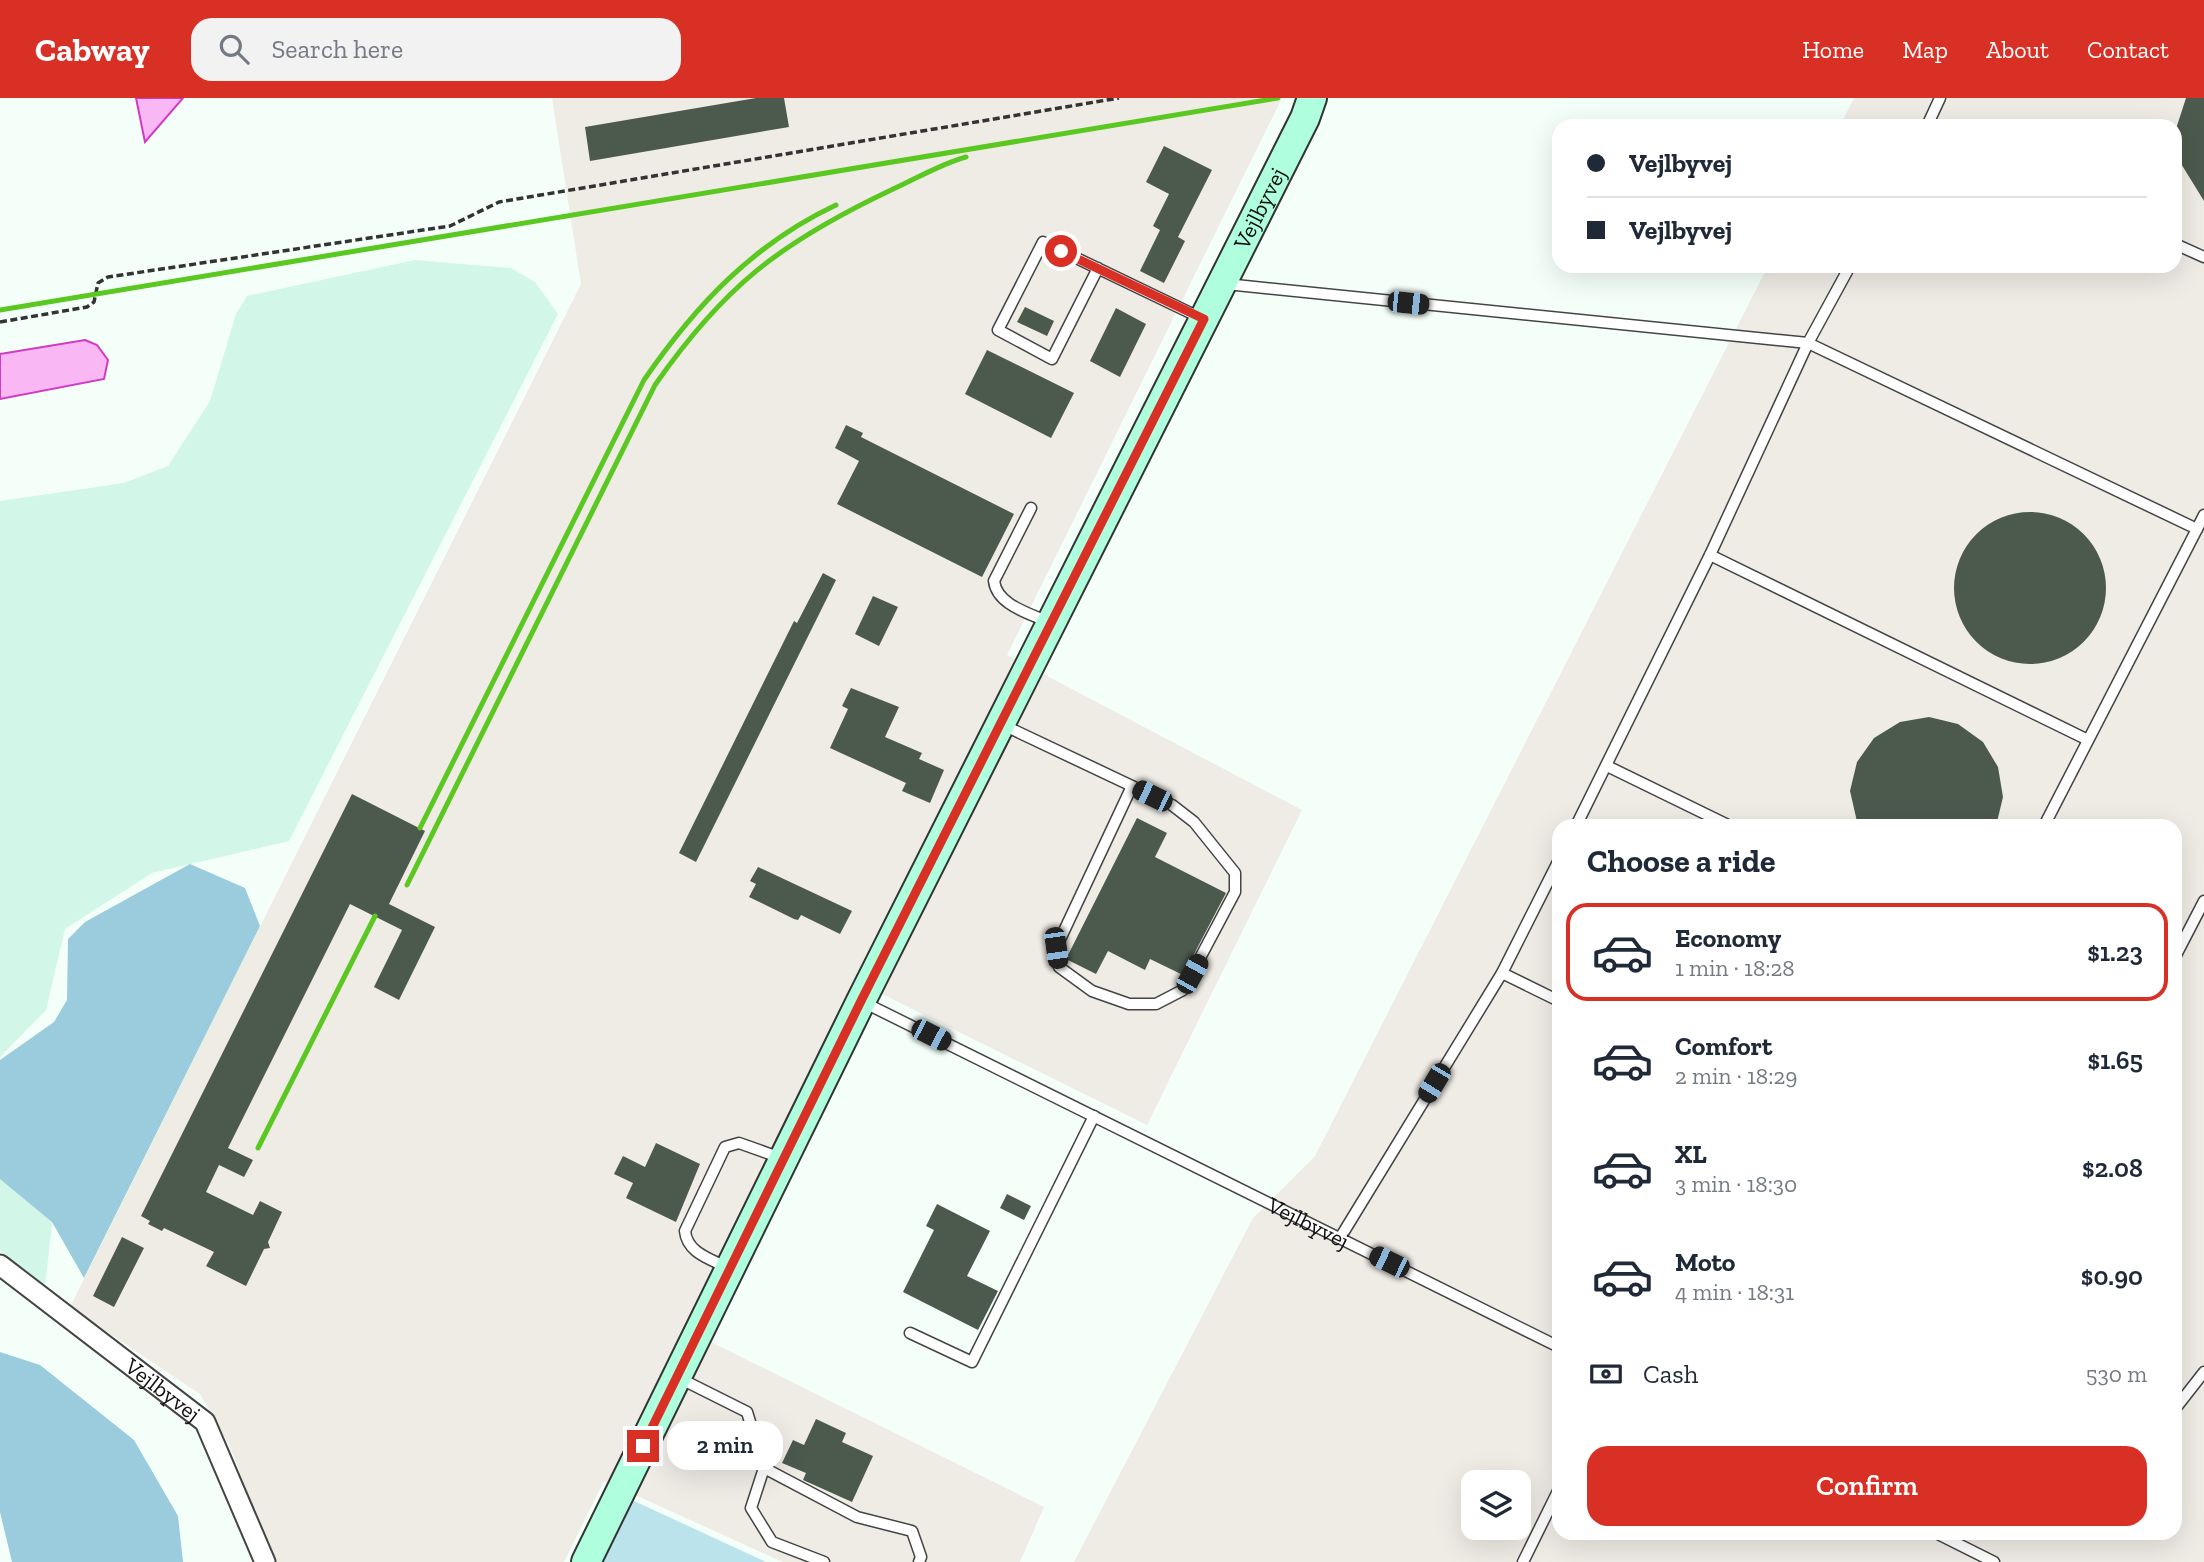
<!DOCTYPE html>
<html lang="en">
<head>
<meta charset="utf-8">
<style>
  :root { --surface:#fff; --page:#f2f2f3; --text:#1f2937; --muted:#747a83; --line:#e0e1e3; --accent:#d93025 }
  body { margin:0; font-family:"Zilla Slab",serif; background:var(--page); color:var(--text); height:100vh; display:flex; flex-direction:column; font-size:26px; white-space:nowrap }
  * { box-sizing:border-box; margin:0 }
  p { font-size:23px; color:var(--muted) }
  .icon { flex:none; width:38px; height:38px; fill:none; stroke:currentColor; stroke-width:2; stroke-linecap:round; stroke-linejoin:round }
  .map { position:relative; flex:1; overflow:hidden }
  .drawer { position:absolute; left:1552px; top:721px; width:630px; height:721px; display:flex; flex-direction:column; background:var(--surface); border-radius:21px; box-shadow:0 7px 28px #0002 }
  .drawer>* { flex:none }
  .top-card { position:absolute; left:1552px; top:21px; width:630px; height:154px; border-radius:21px; box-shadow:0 7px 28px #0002; display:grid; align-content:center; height:154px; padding:0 35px; background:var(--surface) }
  .tools { position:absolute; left:1461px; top:1372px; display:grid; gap:14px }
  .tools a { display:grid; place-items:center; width:70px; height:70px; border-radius:14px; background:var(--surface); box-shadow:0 7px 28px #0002; font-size:35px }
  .end { position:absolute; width:32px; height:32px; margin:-16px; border:9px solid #d93025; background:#fff; box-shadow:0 0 0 4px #fff }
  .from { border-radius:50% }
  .bubble { position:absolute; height:49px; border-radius:21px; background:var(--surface); box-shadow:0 7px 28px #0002; font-size:23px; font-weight:600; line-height:49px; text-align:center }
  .car { position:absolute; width:21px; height:42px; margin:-21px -10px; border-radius:9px; box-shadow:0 0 5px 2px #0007; background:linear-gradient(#222 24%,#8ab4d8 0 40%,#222 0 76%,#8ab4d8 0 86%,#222 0) }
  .top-card b { display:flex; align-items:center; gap:24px; height:66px; font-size:26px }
  .top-card b+b { border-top:2px solid var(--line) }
  .top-card i { width:18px; height:18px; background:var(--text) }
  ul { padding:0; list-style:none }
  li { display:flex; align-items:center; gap:21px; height:98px; margin:0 14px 10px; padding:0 21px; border:4px solid transparent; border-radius:21px }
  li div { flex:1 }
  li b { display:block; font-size:26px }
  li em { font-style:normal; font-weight:600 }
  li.active { border-color:var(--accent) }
  li>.icon { width:63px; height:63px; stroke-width:1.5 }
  h2 { padding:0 35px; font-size:32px; line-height:84px }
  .pay { display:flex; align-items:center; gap:18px; height:77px; padding:0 35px; font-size:26px }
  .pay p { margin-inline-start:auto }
  .action { display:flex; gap:14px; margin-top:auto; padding:14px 35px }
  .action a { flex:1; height:80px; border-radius:21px; background:var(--accent); color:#fff; font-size:28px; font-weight:600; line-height:80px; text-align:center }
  header { display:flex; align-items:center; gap:42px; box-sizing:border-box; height:98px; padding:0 35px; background:var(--accent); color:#fff }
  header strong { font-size:33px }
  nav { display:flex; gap:38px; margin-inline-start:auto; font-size:24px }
  .search { width:490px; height:63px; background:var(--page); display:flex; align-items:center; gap:18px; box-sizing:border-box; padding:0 24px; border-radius:21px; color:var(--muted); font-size:26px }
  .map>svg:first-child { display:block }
</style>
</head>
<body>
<header>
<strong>Cabway</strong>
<div class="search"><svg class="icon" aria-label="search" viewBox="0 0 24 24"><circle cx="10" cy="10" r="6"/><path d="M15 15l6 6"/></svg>Search here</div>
<nav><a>Home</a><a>Map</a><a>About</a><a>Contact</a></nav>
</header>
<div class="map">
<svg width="2204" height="1464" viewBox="0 0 2204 1464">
  <rect width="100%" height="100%" fill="#f4fffa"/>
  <path fill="#efebe5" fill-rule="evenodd" d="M552,0H1282L1007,557L1302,712L1147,1027L882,896L709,1243L1044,1409L1020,1464H783L604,1383L564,1464H274L230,1349L200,1296L70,1209L581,186Z
    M1854,0H2204V1464H1074L1253,1120L1315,1058L1768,168H2175V28H1840ZM1559,728H2175V1435H1559ZM1474,1384H1519V1430H1474Z"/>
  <path fill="#d2f7e9" d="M415,162L511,170L535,184L558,216L289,743L152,775L65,831L46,912L0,959V403L124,385L168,368L210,303L236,216L247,198Z
    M0,1080L53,1120L45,1187L0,1153Z"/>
  <path fill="#bbe3ec" d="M632,1402L766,1464H601Z"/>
  <path fill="#9accde" d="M190,766L245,790L260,828L84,1180L52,1124L0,1081V962L54,924L67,902L68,841L85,824Z
    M0,1254L40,1267L134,1342L178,1418L183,1464H12L0,1414Z"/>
  <path fill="#f9b7f3" stroke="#d33ac2" stroke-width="2" d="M136,0H183L145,44Z
    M85,242L97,247L108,262L104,281L0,301V256Z"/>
  <path fill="#4c5a4e" d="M756,0H784L789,29L590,63L585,29Z
    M2186,0H2204V103L2180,64L2175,34Z
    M1164,48L1212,72L1178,139L1185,143L1164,185L1140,173L1160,132L1153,128L1169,96L1146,84Z
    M1025,209L1054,223L1047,238L1017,224Z
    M1116,210L1146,226L1120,279L1090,263Z
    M987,252L1074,295L1051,340L965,296Z
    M846,327L863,335L861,339L1014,416L982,479L837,406L859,363L835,350Z
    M1954 490a76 76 0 1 1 152 0a76 76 0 1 1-152 0Z
    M823,475L836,482L696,764L679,755L794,523L797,525Z
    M873,498L898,509L879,548L855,536Z
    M851,590L899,609L885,639L922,655L919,661L944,672L930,705L902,693L906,685L830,650L848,611L842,608Z
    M1929,619L1958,626L1983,644L1998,669L2003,699L1996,728H1858L1850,693L1857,664L1874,640L1900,624Z
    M352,696L425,733L389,806L435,829L399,902L374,889L402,832L350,806L228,1050L253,1062L244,1079L219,1067L206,1094L253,1117L260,1103L282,1114L268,1144L270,1150L264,1151L246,1188L206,1168L214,1154L164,1130L162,1133L148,1126L150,1123L141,1118Z
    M1137,720L1167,735L1155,759L1226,795L1183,877L1150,861L1145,872L1108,853L1096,876L1066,861Z
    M758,769L852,813L840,836L801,817L798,822L794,821L749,799L756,786L750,783Z
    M656,1045L700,1066L676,1124L626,1100L633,1085L614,1076L623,1058L645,1069Z
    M1007,1096L1031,1108L1024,1122L1000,1110Z
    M937,1106L990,1133L967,1178L998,1193L978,1232L903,1194L934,1132L926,1128Z
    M122,1139L144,1150L114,1209L93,1198Z
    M816,1321L846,1335L842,1344L873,1358L852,1404L803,1382L806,1375L782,1365L793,1342L804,1347Z"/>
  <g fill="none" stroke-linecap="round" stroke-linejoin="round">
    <g stroke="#444" stroke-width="13">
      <g id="lane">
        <path d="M1927,28L1940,0"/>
        <path d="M2175,146L2204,159"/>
        <path d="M1098,170L1052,261L998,232L1043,144L1201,220"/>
        <path d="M1226,186L1808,245L1850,168"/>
        <path d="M1031,410L994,483C997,507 1029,515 1048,524"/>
        <path d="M2197,431L2204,417"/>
        <path d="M1710,457L2088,642"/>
        <path d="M1001,626L1172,707L1194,724L1235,775V794L1183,892L1156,906H1129L1092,893L1059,869L1056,850L1132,688"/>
        <path d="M1607,668L1730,728"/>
        <path d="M1576,728L1710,457L1808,245L2197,431L2044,728"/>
        <path d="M2175,859L2204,803"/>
        <path d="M1502,875L1559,903"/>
        <path id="s1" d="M863,904L1559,1249"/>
        <path d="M1340,1140L1502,875L1559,762"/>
        <path d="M728,1170C711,1161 687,1155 685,1133L725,1049L739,1045L781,1060"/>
        <path d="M910,1235L972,1264L1094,1018"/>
        <path d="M677,1279L747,1314L764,1370L751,1410L772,1444L824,1464"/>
        <path d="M2175,1311L2204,1274"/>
        <path d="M764,1370L857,1419L912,1433L921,1459L919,1464"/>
        <path d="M1936,1435L1994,1464"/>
        <path d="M1523,1464L1559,1391"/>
      </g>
    </g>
    <g stroke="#444" stroke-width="23">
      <g id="street">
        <path id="s2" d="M0,1167L205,1324L265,1464"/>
      </g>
    </g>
    <g stroke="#333" stroke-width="32">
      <g id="secondary">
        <path id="s3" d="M586,1464L861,903L1305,20L1312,0"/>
      </g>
    </g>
    <path stroke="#333" stroke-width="3.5" stroke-dasharray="7 3.5" stroke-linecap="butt" d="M0,224L87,209L94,204L98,185L108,179L450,128L499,104L1119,0"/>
    <use href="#lane" stroke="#fff" stroke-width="10"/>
    <use href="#street" stroke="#fff" stroke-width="19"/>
    <use href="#secondary" stroke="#afffdf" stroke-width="28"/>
    <path stroke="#5ac821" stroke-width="5" d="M0,212L1278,0
      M420,730L644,282C695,208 753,146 836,107
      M407,787L655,287C724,188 780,145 889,93C914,82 940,66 966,59
      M258,1050L375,818"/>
  </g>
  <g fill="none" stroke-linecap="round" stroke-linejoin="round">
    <path stroke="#d93025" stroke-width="9" d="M643,1348L861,903L1204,221L1061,153"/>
  </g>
  <g text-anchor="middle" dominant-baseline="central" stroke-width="7" stroke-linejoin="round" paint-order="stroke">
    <g font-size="23" fill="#111" stroke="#fff">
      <text stroke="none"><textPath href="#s3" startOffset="1512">Vejlbyvej</textPath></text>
      <text stroke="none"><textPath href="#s1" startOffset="497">Vejlbyvej</textPath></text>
      <text stroke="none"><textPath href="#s2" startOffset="205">Vejlbyvej</textPath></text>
    </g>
  </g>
</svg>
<div class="tools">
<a><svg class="icon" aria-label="layers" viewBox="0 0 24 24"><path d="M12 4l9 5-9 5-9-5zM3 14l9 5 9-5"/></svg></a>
</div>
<i class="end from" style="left:1061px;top:153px"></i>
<i class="end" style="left:643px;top:1348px"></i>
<div class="bubble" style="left:667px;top:1323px;width:116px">2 min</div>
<i class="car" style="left:1408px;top:205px;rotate:96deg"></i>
<i class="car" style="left:1152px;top:698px;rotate:296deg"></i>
<i class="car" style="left:1056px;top:850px;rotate:172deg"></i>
<i class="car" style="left:1192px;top:876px;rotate:29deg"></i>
<i class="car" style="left:931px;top:937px;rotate:117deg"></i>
<i class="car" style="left:1434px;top:985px;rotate:211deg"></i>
<i class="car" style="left:1389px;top:1164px;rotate:296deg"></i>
<div class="top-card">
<b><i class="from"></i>Vejlbyvej</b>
<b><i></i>Vejlbyvej</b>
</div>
<section class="drawer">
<h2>Choose a ride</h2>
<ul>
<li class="active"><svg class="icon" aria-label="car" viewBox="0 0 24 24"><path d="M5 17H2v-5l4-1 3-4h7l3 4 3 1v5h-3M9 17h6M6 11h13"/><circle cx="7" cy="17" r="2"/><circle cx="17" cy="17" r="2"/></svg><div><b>Economy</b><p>1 min · 18:28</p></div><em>$1.23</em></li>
<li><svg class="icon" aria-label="car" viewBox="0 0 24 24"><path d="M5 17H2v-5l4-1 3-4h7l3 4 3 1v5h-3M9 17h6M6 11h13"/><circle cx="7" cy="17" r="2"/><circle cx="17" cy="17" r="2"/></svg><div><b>Comfort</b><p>2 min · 18:29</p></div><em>$1.65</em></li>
<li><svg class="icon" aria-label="car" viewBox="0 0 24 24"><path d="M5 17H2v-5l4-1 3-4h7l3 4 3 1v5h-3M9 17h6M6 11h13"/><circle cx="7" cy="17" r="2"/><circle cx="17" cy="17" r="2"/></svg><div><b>XL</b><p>3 min · 18:30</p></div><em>$2.08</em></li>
<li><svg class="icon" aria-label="car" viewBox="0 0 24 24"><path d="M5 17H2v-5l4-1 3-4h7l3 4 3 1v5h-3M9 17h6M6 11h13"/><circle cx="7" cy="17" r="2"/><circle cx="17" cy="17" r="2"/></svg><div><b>Moto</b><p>4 min · 18:31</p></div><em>$0.90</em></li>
</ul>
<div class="pay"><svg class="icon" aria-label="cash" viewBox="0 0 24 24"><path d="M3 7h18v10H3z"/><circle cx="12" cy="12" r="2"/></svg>Cash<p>530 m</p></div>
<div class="action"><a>Confirm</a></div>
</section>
</div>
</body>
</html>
